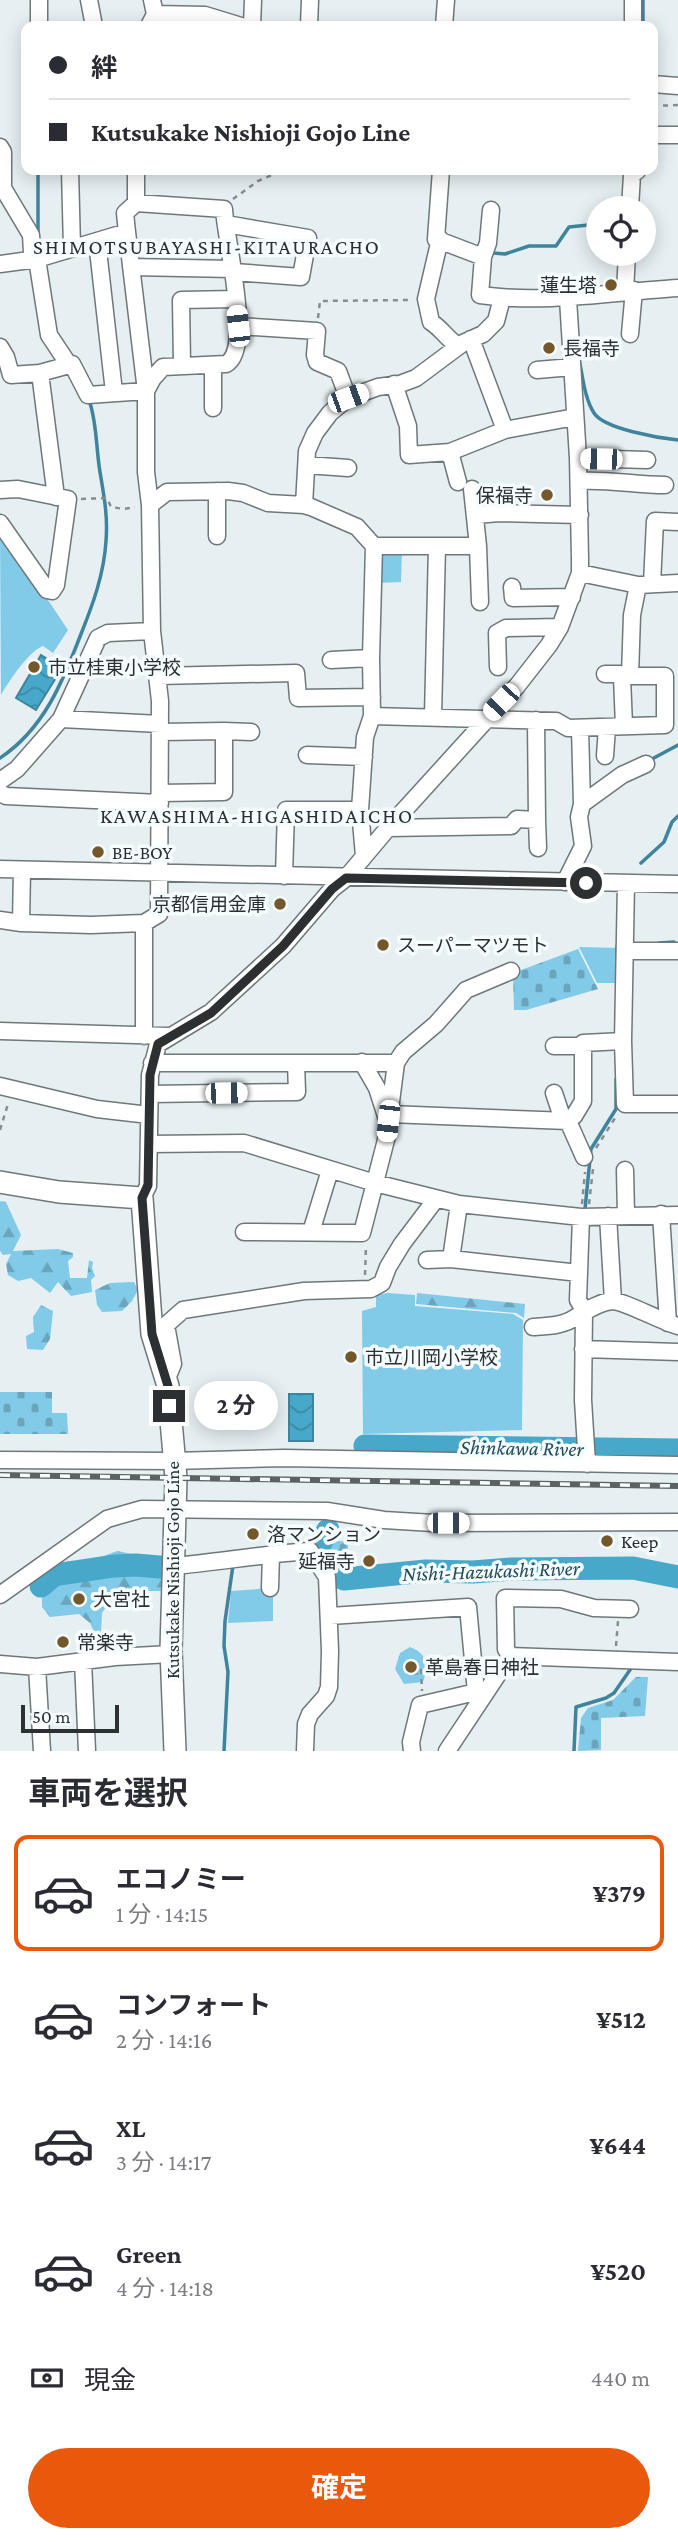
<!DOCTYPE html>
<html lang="ja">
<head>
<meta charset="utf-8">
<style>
  :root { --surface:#fff; --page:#f2f2f3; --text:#2b2b33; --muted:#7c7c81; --line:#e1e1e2; --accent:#ea580c }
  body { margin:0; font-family:"Crimson Pro","Noto Sans JP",serif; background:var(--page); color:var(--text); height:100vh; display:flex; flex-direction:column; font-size:26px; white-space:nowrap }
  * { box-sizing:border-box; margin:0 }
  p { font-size:23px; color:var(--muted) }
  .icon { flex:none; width:38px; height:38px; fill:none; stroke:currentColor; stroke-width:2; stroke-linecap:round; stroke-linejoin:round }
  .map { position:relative; height:1751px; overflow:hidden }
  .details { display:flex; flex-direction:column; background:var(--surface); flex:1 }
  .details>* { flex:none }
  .guide { position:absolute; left:21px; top:21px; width:637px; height:154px; border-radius:14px; box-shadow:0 4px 18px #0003; display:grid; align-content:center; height:154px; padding:0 28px; background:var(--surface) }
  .tools { position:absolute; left:586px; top:196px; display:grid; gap:14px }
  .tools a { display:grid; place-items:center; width:70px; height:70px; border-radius:50%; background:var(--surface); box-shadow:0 4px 18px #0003; font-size:35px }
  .scale { position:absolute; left:21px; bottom:18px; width:98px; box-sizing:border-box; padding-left:7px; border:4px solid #2d3032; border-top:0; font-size:19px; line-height:24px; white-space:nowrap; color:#2d3032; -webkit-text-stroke:5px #f5fcfe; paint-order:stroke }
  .end { position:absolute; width:32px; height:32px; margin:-16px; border:9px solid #2d3032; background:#fff; box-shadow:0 0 0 4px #fff }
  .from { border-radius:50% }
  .bubble { position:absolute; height:49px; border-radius:24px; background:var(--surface); box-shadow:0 4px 18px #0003; font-size:23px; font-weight:700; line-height:49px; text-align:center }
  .car { position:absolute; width:21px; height:42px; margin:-21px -10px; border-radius:9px; box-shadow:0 0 5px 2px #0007; background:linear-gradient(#fff 24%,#345 0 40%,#fff 0 76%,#345 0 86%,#fff 0) }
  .guide b { display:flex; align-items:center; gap:24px; height:66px; font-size:26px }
  .guide b+b { border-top:2px solid var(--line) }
  .guide i { width:18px; height:18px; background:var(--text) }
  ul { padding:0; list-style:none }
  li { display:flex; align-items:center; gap:21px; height:116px; margin:0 14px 10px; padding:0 14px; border:4px solid transparent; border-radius:14px }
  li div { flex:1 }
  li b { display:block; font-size:26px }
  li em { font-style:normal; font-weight:700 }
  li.current { border-color:var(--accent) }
  li>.icon { width:63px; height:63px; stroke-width:1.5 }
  h2 { padding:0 28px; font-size:32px; line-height:84px }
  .pay { display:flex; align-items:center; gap:18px; height:77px; padding:0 28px; font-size:26px }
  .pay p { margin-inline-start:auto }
  .button { display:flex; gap:14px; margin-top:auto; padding:14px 28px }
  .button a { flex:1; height:80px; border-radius:42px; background:var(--accent); color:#fff; font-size:28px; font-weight:700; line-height:80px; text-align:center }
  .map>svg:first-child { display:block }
</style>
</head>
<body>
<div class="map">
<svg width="678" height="1751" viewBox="0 0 678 1751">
  <defs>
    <pattern id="forest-firs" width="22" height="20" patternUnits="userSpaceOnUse" patternTransform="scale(1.75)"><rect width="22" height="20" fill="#81cbe8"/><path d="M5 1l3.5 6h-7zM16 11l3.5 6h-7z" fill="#6aa5bd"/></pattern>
    <pattern id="cemetery-stones" width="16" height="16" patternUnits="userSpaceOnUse" patternTransform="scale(1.75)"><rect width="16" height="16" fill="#81cbe8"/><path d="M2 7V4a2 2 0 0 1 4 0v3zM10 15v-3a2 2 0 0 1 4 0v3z" fill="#6aa5bd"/></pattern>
    <pattern id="water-waves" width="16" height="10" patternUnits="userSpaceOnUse" patternTransform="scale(1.75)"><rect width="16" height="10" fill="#47a8ca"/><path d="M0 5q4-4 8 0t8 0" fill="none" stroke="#3c89a5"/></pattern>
  </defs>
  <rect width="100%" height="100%" fill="#e6eff2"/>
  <path fill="#81cbe8" d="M0,528L68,630L53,653L43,646C29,651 9,681 1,695Z
    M384,551H402L401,582L378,583L379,556Z
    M579,947L621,948L620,983H597Z
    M388,1293L415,1295V1306L513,1314L523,1320L522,1430L363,1434L362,1311L376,1307V1295Z
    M273,1588V1621L228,1623L231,1591Z"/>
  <path fill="url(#forest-firs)" d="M0,1201L6,1202L21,1235L13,1251L58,1249L73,1253V1257L68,1261L70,1278H87L89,1260L93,1262L92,1268L95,1276L91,1280L92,1292L71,1296L58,1282L50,1293L31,1278L18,1281L8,1275L6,1264L11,1254L3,1255L0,1251Z
    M134,1282L138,1290L132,1301L122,1311L102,1312L97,1305L95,1290L110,1283Z
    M417,1293L525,1304L524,1318L516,1313L416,1304Z
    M41,1305L53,1311L50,1339L43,1350L27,1349L26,1336L34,1332L33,1317Z
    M117,1551L147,1557L150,1564L168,1566L164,1591H134L113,1596L102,1613L101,1632H94L90,1623L79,1614L50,1617L42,1607V1589L51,1581L55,1571L68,1561L75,1565C91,1563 102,1556 117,1551Z
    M410,1647C427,1653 429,1666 423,1682L404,1684L395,1669L400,1653Z"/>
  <path fill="url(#cemetery-stones)" d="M578,949L598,989L526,1010H514L513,973Z
    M0,1392H52V1413H67L68,1434H0Z
    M330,1540L348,1542V1574C338,1574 333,1567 328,1559Z
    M636,1677H648L645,1716L601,1718V1750L578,1751L581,1718L588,1708L613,1700Z"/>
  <path fill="url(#water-waves)" stroke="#3f849c" stroke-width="2" d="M41,655L62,668L36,710L16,698Z
    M289,1394H313V1441H289Z"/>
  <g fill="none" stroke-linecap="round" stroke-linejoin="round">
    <path stroke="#3f849c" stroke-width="3.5" d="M643,26V0
      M38,170V236
      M493,253L505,254L529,246H556L569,227L598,224
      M580,364C583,379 585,399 594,413C604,429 659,438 678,440
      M0,758C44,729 63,681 81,634C93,604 104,574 106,541C108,516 104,496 100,472C96,448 97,425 90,403
      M652,759L678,745
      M641,863L664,842L672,822L678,816
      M659,943L674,942
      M617,946V967
      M585,1209L591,1149L616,1109V1079
      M224,1751L228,1672L224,1646L225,1621L233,1565
      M574,1751L576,1707L606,1698L614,1693L632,1667"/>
    <path stroke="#47a8ca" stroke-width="23" d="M365,1446L678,1450
      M328,1530L315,1553L330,1572L344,1579L426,1571L473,1572L512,1569L633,1568L678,1577
      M41,1586L54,1575L114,1566L136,1565L171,1568"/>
    <g stroke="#6f777a" stroke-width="19">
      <path id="minor" d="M39,0V26
        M89,0L94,26
        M155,14L205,15L241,26
        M149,26L155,14L152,0
        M252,26L253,0
        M309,26L310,0
        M444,26L446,0
        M633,26V0
        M653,84L678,86
        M653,135H678
        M0,147L3,152V188L31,235L32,252L37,259L49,335L69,365L40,373L11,375L6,357L0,347
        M70,170L72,248
        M441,170L436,239L483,257L480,295C546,304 612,292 678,288
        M630,208L632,175L638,170
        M226,224L308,238L301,277L234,272
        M440,239L426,299L431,322C441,328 447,339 458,346
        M97,241L114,392
        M483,257L488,243L491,210
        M0,264L37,259L127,232L125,213L136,203V170
        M131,267L233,269
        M625,291L627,254
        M238,326L317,331L315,355L317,362L338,371L348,398
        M630,334L634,290
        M471,339L505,430
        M69,365L72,364L88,395L146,391L127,232
        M182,365L181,300L236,299
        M537,370L572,367
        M40,373L56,497
        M394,384L408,426L409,455L450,452L505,430L575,417
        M213,408V365
        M450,452L458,482
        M578,458L647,460
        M307,465L348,468
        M579,481C608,479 635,485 665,485
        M472,489L478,546L480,602
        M0,490L18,489L68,499L56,585L52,591L47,590L0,523
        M150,505L167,492L228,491L243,493L268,503L304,505L311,507L357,527L374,546L371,658L372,716L365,737L360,810L364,856
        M304,505L307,451L315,433L330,413L348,398L378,387L400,384L416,378L463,343L483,334L496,321L502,298
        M476,515L499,513L580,515
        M217,536V491
        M374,546H478
        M580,573L638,585L678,583
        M652,584L655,521L678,522
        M512,587L513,598L572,597
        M331,660L371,658
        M498,667L497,633L506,628L560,627
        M605,674H620L622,677
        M158,676L296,673L298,698L372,697
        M372,716L556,721L568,728L665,725V676H630L632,615L638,585
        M433,716L437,546
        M61,719L160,724
        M624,726L622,677L630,676
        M224,731L251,732
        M307,755L364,757
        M605,756L607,727
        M0,781L17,769L61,719L98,638L108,633L152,631
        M0,793L6,796L160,803
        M160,793L224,792V731L160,732
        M582,804L622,775L646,764
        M537,820L538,848
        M388,828L511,826L517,819L537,820L536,720
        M0,869L678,884
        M22,870L21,923L91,925L144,923L159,914L160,701L152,631L150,505L146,472V391L153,378L163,367L226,364C254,350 225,238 224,209L136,203
        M284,876L286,810H360
        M565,882L583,846L579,817L582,804L580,728
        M626,883L623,1041L625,1104H678
        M0,920L21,923
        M144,923V1036
        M625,951H678
        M0,1031L169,1036
        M554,1046H583
        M362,1062L377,1088L386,1116
        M152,1063H396L386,1140L362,1233L244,1232
        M396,1063L403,1052L436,1024L466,990L511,971
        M0,1086L97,1109L149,1115
        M554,1093L563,1120
        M150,1094L297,1092L296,1063
        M389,1114L568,1121L584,1157
        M574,1116L583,1101V1043L623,1041
        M149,1144L244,1143L375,1183L459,1204L581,1217L678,1215
        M625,1170L626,1215
        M142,1198L148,1186L150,1075L158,1044L211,1012L283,946L332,889L346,878L388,828L517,686L549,645L560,627L580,573V559L578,458L568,299
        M459,1204L451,1259L579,1273
        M661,1214L668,1323
        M608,1216L613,1301
        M581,1217L578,1300L584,1310L583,1400L587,1464
        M311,1232L330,1170
        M427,1260L451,1259
        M533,1327C548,1326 563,1326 576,1317C586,1311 597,1303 611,1301C623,1300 662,1322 678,1326
        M583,1349L678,1352
        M166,1381L173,1364L166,1325L183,1310L304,1291L371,1289L382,1283L388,1267L402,1244L436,1199
        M0,1460L173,1461L284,1458L678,1465
        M174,1566C219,1562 264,1554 310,1551L327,1577L330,1651L329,1687L326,1696L310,1714L306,1724L305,1751
        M270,1588L271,1554
        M0,1595L107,1519L142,1509L327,1511L384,1520L433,1523L678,1522
        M330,1616L468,1607L476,1692L420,1705L411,1742L412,1751
        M510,1656L506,1649L505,1598L561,1599L594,1608L630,1609
        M83,1661L87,1751
        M0,1664L37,1667L115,1657L171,1654
        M37,1667L42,1751
        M447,1751L510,1656L678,1662"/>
    </g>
    <g stroke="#6f777a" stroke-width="24">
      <path id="major" d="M0,1182L59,1192L142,1198L152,1334L168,1386L176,1478L171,1650L175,1751"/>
    </g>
    <path stroke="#888d90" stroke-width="2.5" stroke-dasharray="5 5" stroke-linecap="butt" d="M653,106L678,105
      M233,199L258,181L283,170
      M318,318L320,301L412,300
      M81,499L107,498L111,507L124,509L135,507
      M0,1130L8,1104
      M596,1148L617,1115
      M582,1204L585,1172
      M589,1204L593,1169
      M365,1275L366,1246
      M316,1539L323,1523
      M616,1646L618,1621
      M421,1669L422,1691"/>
    <use href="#minor" stroke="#fff" stroke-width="16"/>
    <use href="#major" stroke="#fff" stroke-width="21"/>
    <g stroke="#5c6163" stroke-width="6">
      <path id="rail" d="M0,1475L678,1486"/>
    </g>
    <use href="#rail" stroke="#f5fcfe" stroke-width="3.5" stroke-dasharray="10" stroke-linecap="butt"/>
  </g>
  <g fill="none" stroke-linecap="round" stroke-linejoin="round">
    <path stroke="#2d3032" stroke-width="9" d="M169,1406L168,1386L152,1334L142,1198L148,1185L150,1075L158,1044L211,1013L283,946L332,889L346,878L586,883"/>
  </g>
  <g fill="#75572c" stroke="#f5fcfe" stroke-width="2.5">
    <circle cx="611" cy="285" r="7"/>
    <circle cx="549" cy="348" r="7"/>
    <circle cx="547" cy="495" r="7"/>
    <circle cx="34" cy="667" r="7"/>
    <circle cx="98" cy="852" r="7"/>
    <circle cx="280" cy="904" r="7"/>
    <circle cx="383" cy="945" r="7"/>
    <circle cx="351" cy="1357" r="7"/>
    <circle cx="253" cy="1534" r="7"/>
    <circle cx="607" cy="1541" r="7"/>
    <circle cx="369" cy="1561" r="7"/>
    <circle cx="79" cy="1599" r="7"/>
    <circle cx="63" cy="1642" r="7"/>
    <circle cx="411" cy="1667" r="7"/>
  </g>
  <g text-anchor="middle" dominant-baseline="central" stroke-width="7" stroke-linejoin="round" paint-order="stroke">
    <g font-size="19" fill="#2d3032" stroke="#f5fcfe" text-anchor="start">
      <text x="597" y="285" text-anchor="end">蓮生塔</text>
      <text x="563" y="348">長福寺</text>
      <text x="533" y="495" text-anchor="end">保福寺</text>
      <text x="48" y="667">市立桂東小学校</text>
      <text x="112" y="852">BE-BOY</text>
      <text x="266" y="904" text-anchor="end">京都信用金庫</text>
      <text x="397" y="945">スーパーマツモト</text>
      <text x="365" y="1357">市立川岡小学校</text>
      <text x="267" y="1534">洛マンション</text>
      <text x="621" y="1541">Keep</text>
      <text x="355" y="1561" text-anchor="end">延福寺</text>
      <text x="93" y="1599">大宮社</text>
      <text x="77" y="1642">常楽寺</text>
      <text x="425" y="1667">革島春日神社</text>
    </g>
    <g font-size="19" fill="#2d3032" stroke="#f5fcfe">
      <text transform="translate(172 1570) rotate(-90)">Kutsukake Nishioji Gojo Line</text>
    </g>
    <g font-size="21" letter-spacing="2" fill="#2d3032" stroke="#f5fcfe">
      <text x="207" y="247">SHIMOTSUBAYASHI-KITAURACHO</text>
      <text x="257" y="816">KAWASHIMA-HIGASHIDAICHO</text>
    </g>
    <g font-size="21" font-style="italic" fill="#224c5b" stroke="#f5fcfe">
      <text transform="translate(522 1448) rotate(1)">Shinkawa River</text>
      <text transform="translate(491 1571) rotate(-2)">Nishi-Hazukashi River</text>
    </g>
  </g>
</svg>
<div class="tools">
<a><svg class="icon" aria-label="locate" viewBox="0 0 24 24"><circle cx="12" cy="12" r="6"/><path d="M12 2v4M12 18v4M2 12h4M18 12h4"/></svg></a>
</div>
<div class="scale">50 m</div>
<i class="end from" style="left:586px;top:883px"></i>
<i class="end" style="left:169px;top:1406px"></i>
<div class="bubble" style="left:194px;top:1381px;width:84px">2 分</div>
<i class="car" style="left:238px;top:326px;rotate:354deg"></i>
<i class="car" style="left:348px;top:398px;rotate:70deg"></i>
<i class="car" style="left:601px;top:459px;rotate:271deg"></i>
<i class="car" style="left:501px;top:702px;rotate:224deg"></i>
<i class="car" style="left:226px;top:1093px;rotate:89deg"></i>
<i class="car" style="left:388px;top:1121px;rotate:186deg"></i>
<i class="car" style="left:448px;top:1523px;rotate:90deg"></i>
<div class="guide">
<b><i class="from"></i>絆</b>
<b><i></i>Kutsukake Nishioji Gojo Line</b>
</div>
</div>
<section class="details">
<h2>車両を選択</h2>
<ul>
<li class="current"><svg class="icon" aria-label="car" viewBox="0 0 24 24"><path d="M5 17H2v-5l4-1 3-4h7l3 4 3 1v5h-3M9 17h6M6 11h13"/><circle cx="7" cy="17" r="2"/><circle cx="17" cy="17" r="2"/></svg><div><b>エコノミー</b><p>1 分 · 14:15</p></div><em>¥379</em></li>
<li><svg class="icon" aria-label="car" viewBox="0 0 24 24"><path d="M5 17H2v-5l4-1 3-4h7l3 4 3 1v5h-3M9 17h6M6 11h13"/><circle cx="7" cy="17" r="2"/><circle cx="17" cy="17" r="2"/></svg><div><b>コンフォート</b><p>2 分 · 14:16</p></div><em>¥512</em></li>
<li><svg class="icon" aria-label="car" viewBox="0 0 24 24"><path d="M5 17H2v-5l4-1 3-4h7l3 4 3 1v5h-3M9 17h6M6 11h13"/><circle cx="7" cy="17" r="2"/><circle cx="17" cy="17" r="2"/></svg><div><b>XL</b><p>3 分 · 14:17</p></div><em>¥644</em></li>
<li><svg class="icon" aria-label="car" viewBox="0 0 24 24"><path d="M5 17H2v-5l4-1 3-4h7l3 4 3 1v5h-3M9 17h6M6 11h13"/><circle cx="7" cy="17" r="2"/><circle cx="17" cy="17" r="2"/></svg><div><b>Green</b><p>4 分 · 14:18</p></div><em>¥520</em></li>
</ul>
<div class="pay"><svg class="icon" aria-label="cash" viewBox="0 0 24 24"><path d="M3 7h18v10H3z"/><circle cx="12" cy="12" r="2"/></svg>現金<p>440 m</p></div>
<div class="button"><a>確定</a></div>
</section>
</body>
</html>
